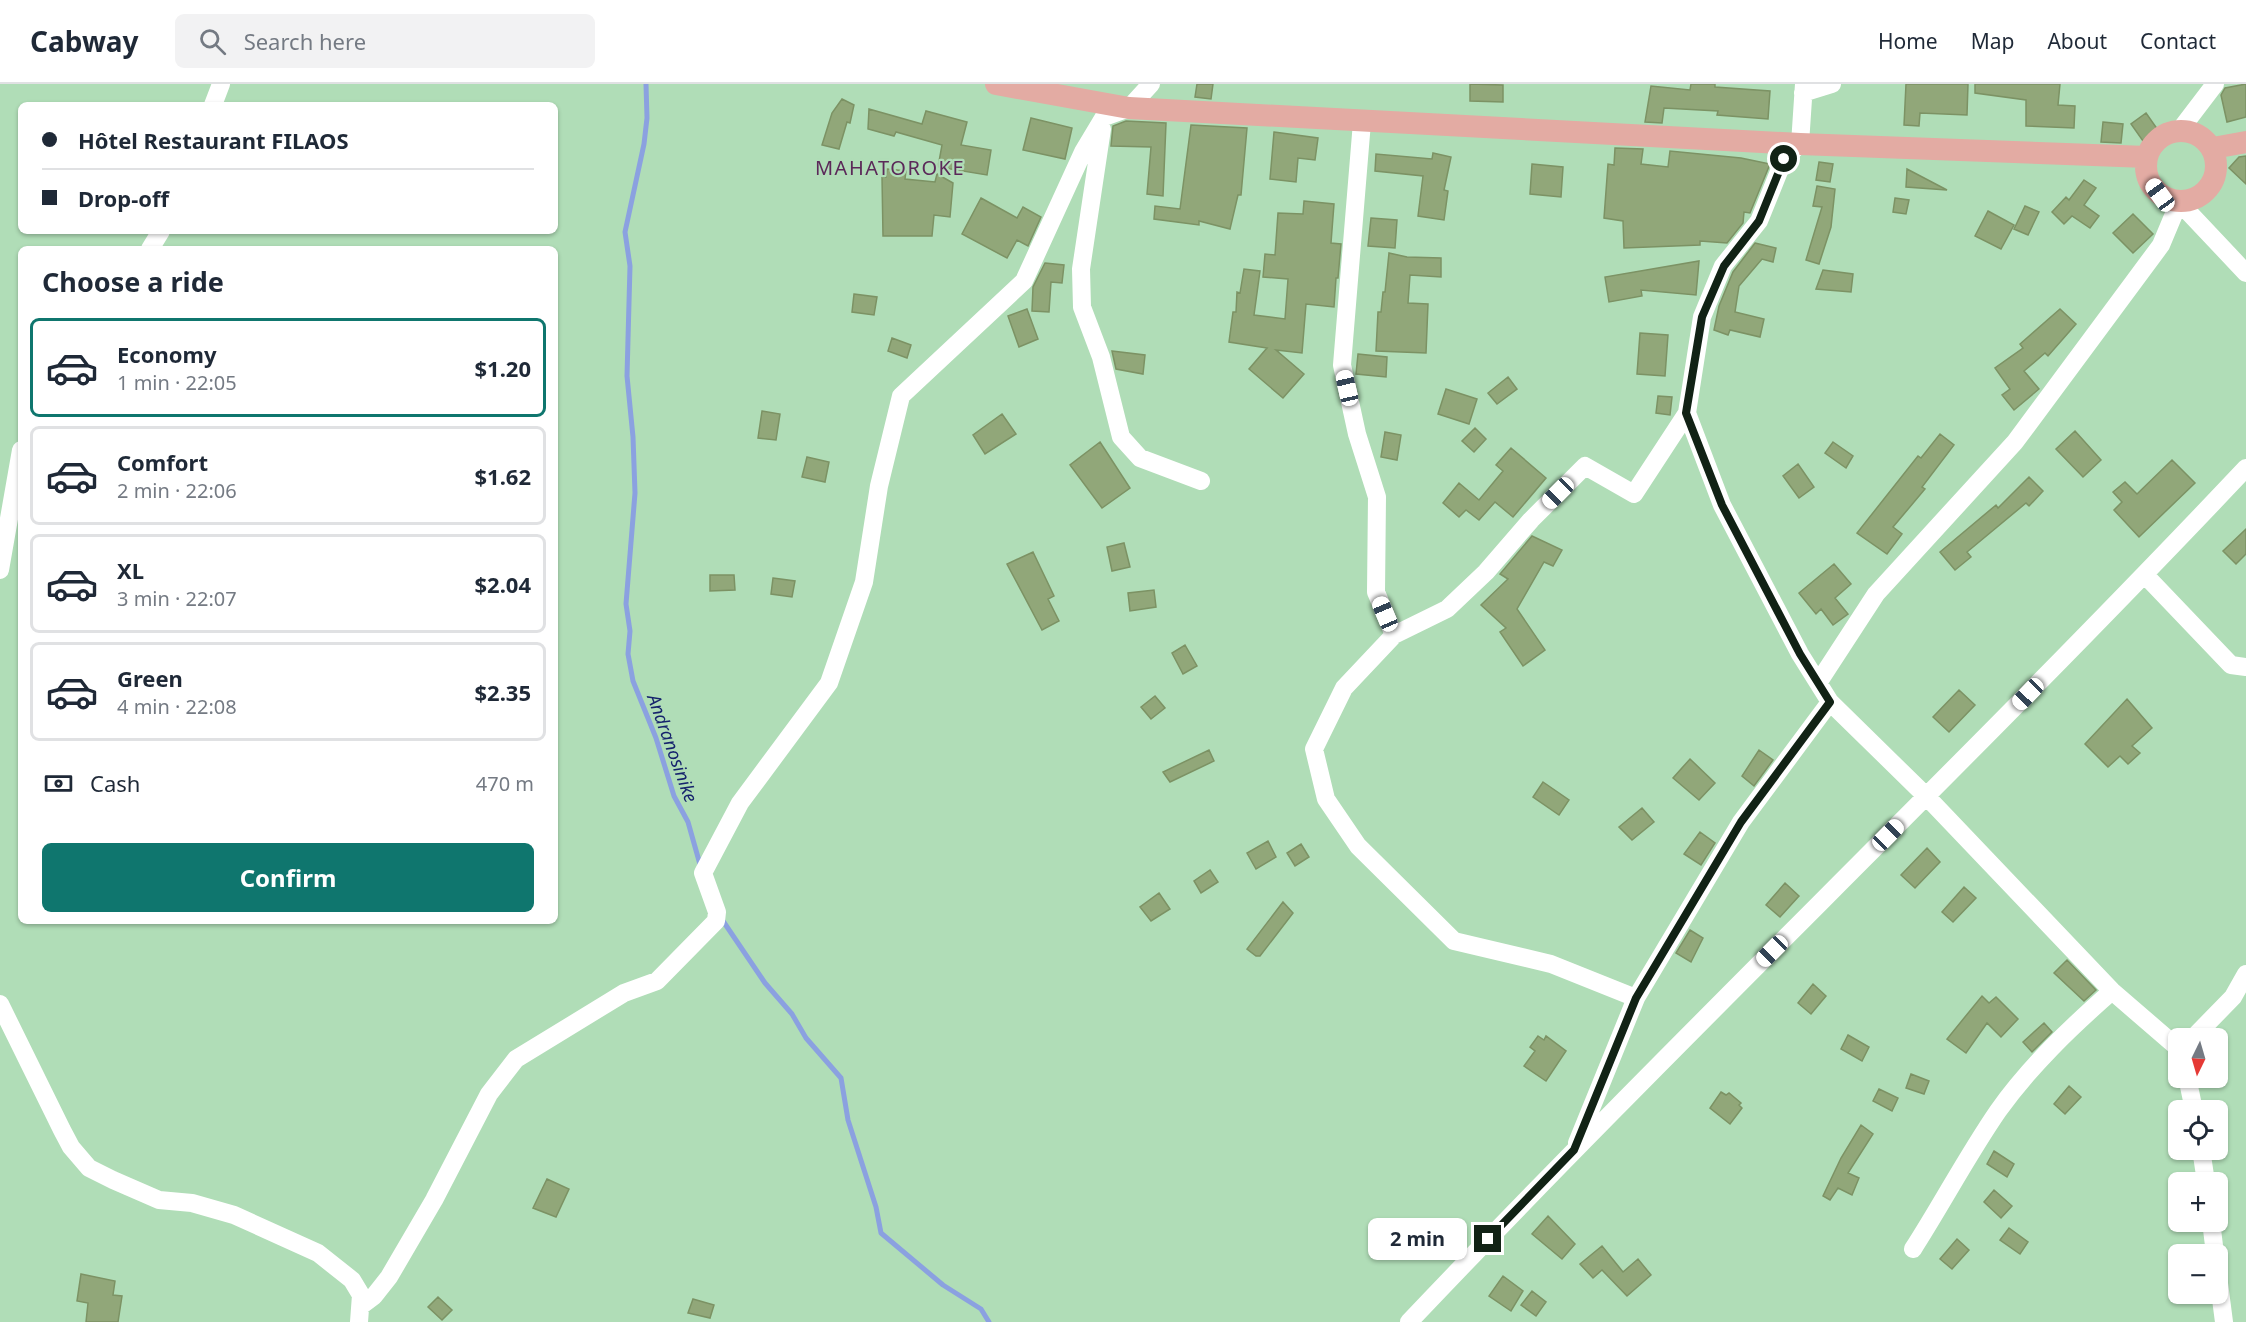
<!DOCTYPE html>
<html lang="en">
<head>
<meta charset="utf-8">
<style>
  :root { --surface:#fff; --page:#f2f2f3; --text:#1f2937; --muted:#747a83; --line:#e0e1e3; --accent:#0f766e }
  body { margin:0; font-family:"Noto Sans",sans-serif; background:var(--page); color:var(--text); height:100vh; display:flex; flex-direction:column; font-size:22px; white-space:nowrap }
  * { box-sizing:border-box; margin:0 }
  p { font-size:20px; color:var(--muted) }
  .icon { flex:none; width:33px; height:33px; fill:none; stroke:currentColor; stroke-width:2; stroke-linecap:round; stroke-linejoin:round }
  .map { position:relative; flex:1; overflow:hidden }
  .sheet { position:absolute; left:18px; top:162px; width:540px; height:678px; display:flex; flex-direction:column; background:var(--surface); border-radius:9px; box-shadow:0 2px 4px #0004 }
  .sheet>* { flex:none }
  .top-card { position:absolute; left:18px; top:18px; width:540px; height:132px; border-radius:9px; box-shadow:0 2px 4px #0004; display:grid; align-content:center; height:132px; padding:0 24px; background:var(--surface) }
  .needle { width:39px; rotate:185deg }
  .buttons { position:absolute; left:2168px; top:944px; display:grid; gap:12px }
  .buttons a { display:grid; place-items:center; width:60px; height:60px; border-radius:9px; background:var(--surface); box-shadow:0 2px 4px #0004; font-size:30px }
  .end { position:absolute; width:27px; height:27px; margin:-14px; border:8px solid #112215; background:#fff; box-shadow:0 0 0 3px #fff }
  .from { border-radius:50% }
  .bubble { position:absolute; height:42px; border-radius:9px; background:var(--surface); box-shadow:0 2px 4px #0004; font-size:20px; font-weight:700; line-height:42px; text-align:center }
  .car { position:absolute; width:18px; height:36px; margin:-18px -9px; border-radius:8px; box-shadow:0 0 4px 2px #0007; background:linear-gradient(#fff 24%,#345 0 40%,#fff 0 76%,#345 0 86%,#fff 0) }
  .top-card b { display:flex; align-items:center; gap:21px; height:57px; font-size:22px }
  .top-card b+b { border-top:2px solid var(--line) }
  .top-card i { width:15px; height:15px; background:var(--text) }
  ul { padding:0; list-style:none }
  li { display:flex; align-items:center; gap:18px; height:99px; margin:0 12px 9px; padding:0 12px; border:3px solid var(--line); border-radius:9px }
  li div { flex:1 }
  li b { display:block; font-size:22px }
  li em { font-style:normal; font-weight:700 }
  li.active { border-color:var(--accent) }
  li>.icon { width:54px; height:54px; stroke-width:1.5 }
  h2 { padding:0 24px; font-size:27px; line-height:72px }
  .pay { display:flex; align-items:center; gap:15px; height:66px; padding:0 24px; font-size:22px }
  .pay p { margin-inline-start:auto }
  .primary-button { display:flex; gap:12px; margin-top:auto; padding:12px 24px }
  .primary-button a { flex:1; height:69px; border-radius:9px; background:var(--accent); color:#fff; font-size:24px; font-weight:700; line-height:69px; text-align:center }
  header { display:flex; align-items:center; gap:36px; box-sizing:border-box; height:84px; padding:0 30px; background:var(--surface); border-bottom:2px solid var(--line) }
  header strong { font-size:28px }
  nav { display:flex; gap:33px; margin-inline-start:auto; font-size:21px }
  .search { width:420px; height:54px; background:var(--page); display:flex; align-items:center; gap:15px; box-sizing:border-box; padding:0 21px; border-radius:9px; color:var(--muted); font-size:22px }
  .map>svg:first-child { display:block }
</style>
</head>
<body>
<header>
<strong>Cabway</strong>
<div class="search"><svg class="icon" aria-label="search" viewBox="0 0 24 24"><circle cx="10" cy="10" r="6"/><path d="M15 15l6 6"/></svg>Search here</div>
<nav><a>Home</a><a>Map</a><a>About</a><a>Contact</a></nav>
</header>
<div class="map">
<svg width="2246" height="1238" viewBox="0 0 2246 1238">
  <rect width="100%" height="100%" fill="#b0ddb7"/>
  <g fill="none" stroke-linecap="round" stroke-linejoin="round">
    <path stroke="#8ba1e0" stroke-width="5" d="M646,0L647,34L644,60L625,148L630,182L627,292L633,353L635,409L626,520L630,547L628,570L633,597L656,654L674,712L688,738L701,784
      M721,834L765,899L792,930L806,954L841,994L848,1036L876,1123L881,1149L943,1201L981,1225L989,1238"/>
  </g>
  <path fill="#91a779" stroke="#7c9264" stroke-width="1.5" d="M1197,0H1213L1211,15L1195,13Z
    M1470,0L1503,1V18L1470,17Z
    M1691,0H1715V3L1770,7L1768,35L1717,31L1718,27L1664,24L1662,39L1645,38L1651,2L1690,6Z
    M1906,0H1968L1967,31L1920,29L1919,42L1904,41Z
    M1975,0H2060L2058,21L2075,22L2074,44L2026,42V16L1975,9Z
    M2246,0V33L2227,38L2221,11L2225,4Z
    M842,15L854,21L850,39L847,38L839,65L822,61L832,29Z
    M869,25L922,40L926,27L967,38L961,61L991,66L987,91L938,83L942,61L896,48L894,52L868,45Z
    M2146,29L2158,46L2143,57L2131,40Z
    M1031,34L1072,44L1065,75L1023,66Z
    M1126,37L1166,39L1163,112L1147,110L1151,63L1111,62L1113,42Z
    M2103,38L2123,40L2121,59L2101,58Z
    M1191,41L1247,44L1241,111H1238L1230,145L1199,137V141L1154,135L1155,122L1180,125Z
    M1274,48L1318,54L1315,76L1298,74L1296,98L1270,95Z
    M1615,64L1643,65L1641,80L1668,83L1670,67L1741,74L1770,80L1750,129L1744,128L1743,139L1727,159L1700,157V161L1624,164L1623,137L1604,134L1608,80L1614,81Z
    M1433,69L1451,73L1444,106L1448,107L1444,136L1418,132L1423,92L1375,87L1376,70L1432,75Z
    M2246,72V100L2229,84L2239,73Z
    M1819,78L1833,80L1830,98L1816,96Z
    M1532,80L1563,83L1561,113L1530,110Z
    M887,85L906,87L905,95L935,98L937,90L953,99L950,133L934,131L932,152H883L882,93H886Z
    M1907,85L1947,106L1906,103Z
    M2084,96L2096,104L2084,121L2099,132L2090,144L2072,132L2064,140L2052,128L2066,113L2069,116Z
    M1817,102L1835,105L1831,143L1819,180L1806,176L1822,123L1813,122Z
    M981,114L1017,134L1023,123L1041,133L1028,162L1017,156L1007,174L962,150Z
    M1895,114L1909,116L1906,130L1893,128Z
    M1304,117L1334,120L1331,159L1341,160L1338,194H1336L1334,223L1306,220L1302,269L1276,266L1304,290L1283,314L1249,285L1267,264L1229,258L1233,228H1236L1237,208L1240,209L1244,185L1260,187L1254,231L1285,235L1288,195L1263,193L1265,170L1275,171L1278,129L1303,130Z
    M2025,122L2039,128L2028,151L2014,145Z
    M1988,127L2014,141L2001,165L1975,152Z
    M2133,130L2153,150L2133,169L2113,149Z
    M1371,134L1397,136L1395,164L1368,162Z
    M1755,159L1776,164L1773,178L1762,175L1739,202L1735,228L1764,235L1760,253L1730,246L1728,251L1714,246L1719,222L1733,188Z
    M1389,169L1407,173L1441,174V193L1410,191L1408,219L1428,220L1426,269L1376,267L1378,228H1381L1383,208H1385Z
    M1699,177L1696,211L1641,206L1642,212L1609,218L1605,193Z
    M1045,179L1064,181L1062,199L1051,198L1049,228L1032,227L1033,203Z
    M1823,186L1853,190L1851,208L1816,205Z
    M854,210L877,213L874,231L852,228Z
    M1027,225L1038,255L1019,263L1008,232Z
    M2060,225L2076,240L2048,272L2045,269L2024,287L2039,305L2014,326L2002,311L2010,305L1995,284L2023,264L2020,260Z
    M1640,249L1668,251L1665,292L1637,290Z
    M892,254L911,261L907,274L888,267Z
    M1112,267L1145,271L1143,290L1116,285Z
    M1358,270L1387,273L1386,293L1356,290Z
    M1508,293L1517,305L1497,320L1488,309Z
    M1446,305L1477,315L1469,340L1438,330Z
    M1658,312L1672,313L1670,331L1656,329Z
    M762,327L780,330L776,356L758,354Z
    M1002,330L1016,350L985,370L973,351Z
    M1475,344L1486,355L1474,368L1462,357Z
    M2075,347L2101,376L2083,393L2056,365Z
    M1385,348L1401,351L1397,376L1381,373Z
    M1940,350L1954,361L1922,403L1925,405L1893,443L1902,450L1887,470L1857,449L1918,372L1921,374Z
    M1100,358L1130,404L1102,424L1070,381Z
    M1833,358L1853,372L1846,384L1825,369Z
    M1511,364L1546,394L1513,433L1495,418L1479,436L1466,426L1459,433L1443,419L1459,399L1479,416L1503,387L1496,381Z
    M807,373L829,378L825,398L802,393Z
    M2172,376L2195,399L2139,453L2114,426L2122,418L2113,408L2125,398L2137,410Z
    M1798,380L1814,403L1799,414L1783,392Z
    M2029,393L2043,407L2029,422L2026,419L1967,468L1971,473L1955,486L1940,468L1996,421L1998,424Z
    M2246,445V470L2236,480L2223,467Z
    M1532,452L1562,466L1553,482L1544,478L1517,525L1545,566L1523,582L1500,548L1506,544L1481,521L1508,495L1500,490Z
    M1124,459L1130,483L1112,487L1107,463Z
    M1033,468L1054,512L1048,515L1059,537L1042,546L1007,480Z
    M1834,480L1851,500L1835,514L1848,530L1833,541L1821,525L1816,530L1799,509Z
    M710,491H734L735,506L710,507Z
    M773,494L795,497L792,513L771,510Z
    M1154,506L1156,523L1130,527L1128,509Z
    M1185,561L1197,582L1183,590L1172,569Z
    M1959,606L1975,621L1949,648L1933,633Z
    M1155,612L1165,624L1151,635L1141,623Z
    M2127,615L2152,644L2132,662L2140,669L2128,680L2120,672L2108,683L2085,660Z
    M1209,666L1214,677L1170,698L1163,688Z
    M1759,666L1773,676L1754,702L1742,692Z
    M1690,675L1715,699L1699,716L1673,694Z
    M1543,698L1569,716L1559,731L1533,713Z
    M1642,724L1654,738L1632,756L1619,743Z
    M1700,748L1715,759L1701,781L1684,770Z
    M1268,757L1276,773L1256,785L1247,769Z
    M1301,760L1309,773L1295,782L1287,769Z
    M1927,764L1940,778L1915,804L1901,791Z
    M1210,786L1218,798L1201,809L1194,797Z
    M1785,799L1799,812L1780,833L1766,821Z
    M1964,803L1976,814L1953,838L1942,828Z
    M1159,809L1170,825L1151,837L1140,823Z
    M1283,818L1293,829L1260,872H1256L1247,865Z
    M1690,846L1703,854L1691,878L1676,869Z
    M2067,876L2096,906L2084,917L2054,889Z
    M1813,900L1826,912L1811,930L1798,919Z
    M1982,912L1989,919L1996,913L2018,935L2001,953L1987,939L1966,969L1947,955Z
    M2044,939L2052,948L2032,968L2023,958Z
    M1848,951L1869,963L1862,977L1841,965Z
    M1538,952L1544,956L1546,952L1566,967L1546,997L1524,982L1535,967L1530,963Z
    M1911,990L1929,997L1924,1010L1906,1004Z
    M2069,1002L2081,1013L2065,1030L2054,1020Z
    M1879,1005L1898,1014L1892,1027L1873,1017Z
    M1721,1008L1726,1011L1729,1009L1741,1019L1739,1021L1742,1024L1730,1040L1710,1024Z
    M1861,1041L1873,1050L1848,1089L1859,1094L1852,1111L1838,1104L1830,1116L1823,1112L1841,1074Z
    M1994,1067L2014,1080L2007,1093L1987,1080Z
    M547,1095L569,1105L556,1133L533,1124Z
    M1994,1106L2012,1122L2001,1134L1984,1118Z
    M1548,1132L1575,1160L1562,1175L1532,1150Z
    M2009,1144L2028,1158L2020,1170L2000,1156Z
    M1957,1155L1969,1166L1952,1185L1940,1175Z
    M1602,1162L1623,1188L1638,1175L1651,1191L1627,1212L1602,1186L1593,1194L1580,1180Z
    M81,1190L115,1197L113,1211L122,1212L118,1238H86L88,1219L77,1217Z
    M1503,1192L1523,1207L1511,1227L1489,1212Z
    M1532,1207L1546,1218L1536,1232L1521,1221Z
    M438,1213L452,1226L442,1236L428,1223Z
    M693,1215L714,1221L710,1234L688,1229Z"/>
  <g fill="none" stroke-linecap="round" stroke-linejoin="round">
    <path stroke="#fff" stroke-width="18" d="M1804,0L1800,60L1784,75L1759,137L1723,182L1702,233L1687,329L1722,421L1800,570L1830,618L1927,713L2112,907L2178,964
      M1803,9L1832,0
      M213,21L221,0
      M1362,38L1342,281L1357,350L1377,413L1376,508L1394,551
      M1102,45L1081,185L1082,223L1101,273L1121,353L1140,374L1201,397
      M2180,46L2215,0
      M150,165L161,147
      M0,486L21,366
      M2145,491L2231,581L2246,583
      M1818,599L1876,510L2015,358L2161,161L2179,118L2246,189
      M1636,914L1551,880L1454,857L1358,762L1326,715L1314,665L1344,604L1394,551L1447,525L1486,488L1531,436L1585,382L1634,410L1687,329
      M0,920L62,1046L71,1063L89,1084L113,1096L159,1116L192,1119L234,1131L318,1169L352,1196L361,1211L359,1238
      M2193,954L2233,913L2246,890
      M2187,993L2194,1026
      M1577,1059L1636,914L1741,738L1830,618
      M2201,1065L2206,1098
      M2211,1137L2215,1170
      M1913,1165C1942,1120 1967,1072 1998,1027C2030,982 2071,943 2112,907
      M2217,1184L2224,1238
      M362,1221L374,1212L389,1193L434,1116L489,1010L516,975L624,909L657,897L716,837L717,828L703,789L740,719L829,599L864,498L879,402L901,312L1024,197L1083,68L1104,33L1129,24L1151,0
      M1409,1238C1683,949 1972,674 2246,384"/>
    <path stroke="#e3aba3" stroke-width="22" d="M996,0L1129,24L1800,60L2147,73
      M2146 82a35 35 0 1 1 70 0a35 35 0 1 1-70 0Z
      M2213,64L2246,58"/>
  </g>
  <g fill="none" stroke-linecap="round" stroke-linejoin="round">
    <path stroke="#112215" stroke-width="8" d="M1488,1155L1574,1066L1636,914L1741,738L1830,618L1800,570L1722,421L1686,329L1702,233L1724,182L1759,137L1784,75"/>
  </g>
  <g text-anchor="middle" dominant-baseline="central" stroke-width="4.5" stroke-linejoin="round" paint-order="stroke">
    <g font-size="18" font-style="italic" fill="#16236c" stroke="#b0ddb7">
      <text transform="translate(673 664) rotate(70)">Andranosinike</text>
    </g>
    <g font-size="20" letter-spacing="1.5" fill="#5b2959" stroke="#b0ddb7">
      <text x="890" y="83">MAHATOROKE</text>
    </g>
  </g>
</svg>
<div class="buttons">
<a><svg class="needle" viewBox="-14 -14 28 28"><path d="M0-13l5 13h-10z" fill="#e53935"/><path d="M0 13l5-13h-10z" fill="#747a83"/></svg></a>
<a><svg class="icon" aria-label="locate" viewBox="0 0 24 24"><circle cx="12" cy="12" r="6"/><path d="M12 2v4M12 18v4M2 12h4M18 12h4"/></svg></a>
<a>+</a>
<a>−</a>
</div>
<i class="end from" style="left:1784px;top:75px"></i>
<i class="end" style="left:1488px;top:1155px"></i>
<div class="bubble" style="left:1368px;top:1134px;width:99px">2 min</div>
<i class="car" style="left:2160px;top:111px;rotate:324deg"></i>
<i class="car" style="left:1347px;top:304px;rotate:347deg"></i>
<i class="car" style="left:1558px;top:409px;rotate:225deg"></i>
<i class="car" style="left:1385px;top:530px;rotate:337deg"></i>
<i class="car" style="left:2028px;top:610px;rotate:224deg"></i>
<i class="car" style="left:1888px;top:751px;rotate:45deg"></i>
<i class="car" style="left:1772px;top:867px;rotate:225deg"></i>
<div class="top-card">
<b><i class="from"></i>Hôtel Restaurant FILAOS</b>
<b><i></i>Drop-off</b>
</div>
<section class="sheet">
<h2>Choose a ride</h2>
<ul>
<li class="active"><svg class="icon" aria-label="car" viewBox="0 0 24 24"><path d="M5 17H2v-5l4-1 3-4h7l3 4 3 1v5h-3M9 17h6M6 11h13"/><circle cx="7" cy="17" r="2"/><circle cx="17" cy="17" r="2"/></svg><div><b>Economy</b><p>1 min · 22:05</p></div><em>$1.20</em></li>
<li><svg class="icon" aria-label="car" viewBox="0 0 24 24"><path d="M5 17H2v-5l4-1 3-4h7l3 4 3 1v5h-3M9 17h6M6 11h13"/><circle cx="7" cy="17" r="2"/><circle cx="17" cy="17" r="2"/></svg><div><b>Comfort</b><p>2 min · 22:06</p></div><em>$1.62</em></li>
<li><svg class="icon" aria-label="car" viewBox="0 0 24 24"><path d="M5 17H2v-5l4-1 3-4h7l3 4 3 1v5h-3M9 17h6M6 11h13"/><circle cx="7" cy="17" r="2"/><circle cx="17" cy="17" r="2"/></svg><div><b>XL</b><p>3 min · 22:07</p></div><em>$2.04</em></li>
<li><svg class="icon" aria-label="car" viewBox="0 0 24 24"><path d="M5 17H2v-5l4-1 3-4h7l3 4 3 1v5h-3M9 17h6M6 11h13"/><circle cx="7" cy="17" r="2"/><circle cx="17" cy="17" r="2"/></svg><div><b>Green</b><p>4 min · 22:08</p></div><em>$2.35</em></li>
</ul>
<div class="pay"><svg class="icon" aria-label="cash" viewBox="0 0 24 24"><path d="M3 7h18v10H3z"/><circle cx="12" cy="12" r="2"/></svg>Cash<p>470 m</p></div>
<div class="primary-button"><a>Confirm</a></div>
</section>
</div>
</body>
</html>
